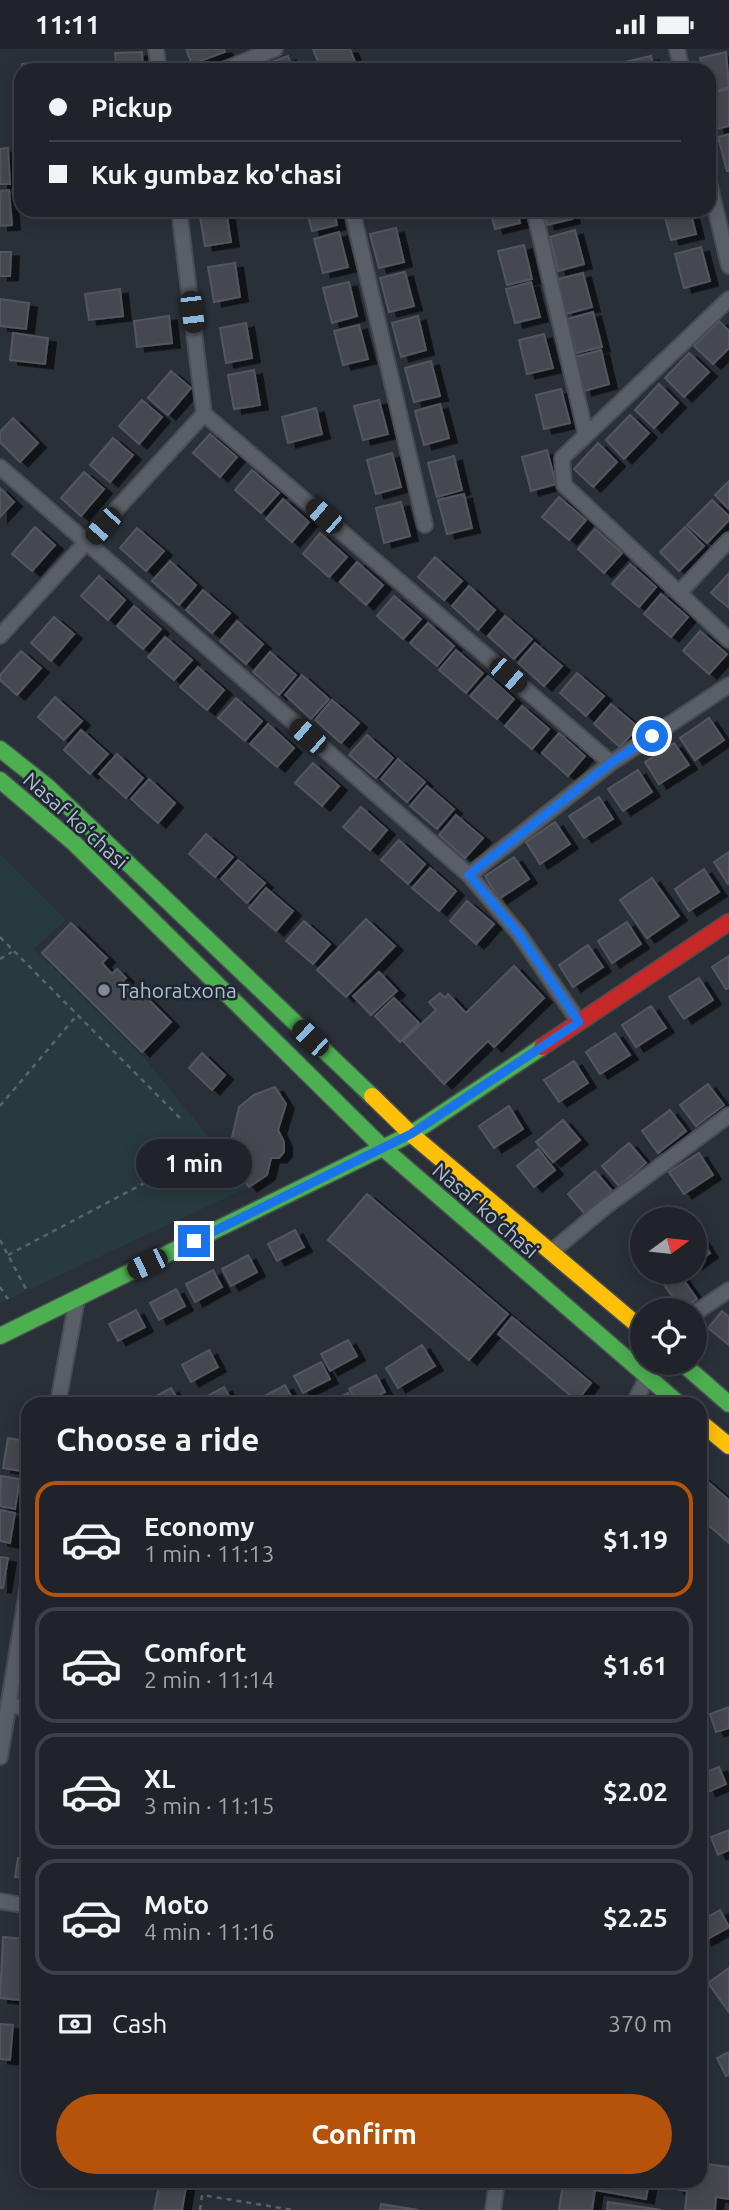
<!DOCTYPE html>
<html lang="en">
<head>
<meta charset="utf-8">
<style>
  :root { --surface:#20242a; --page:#2d3036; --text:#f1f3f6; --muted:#a2a4a8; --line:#3d4147; --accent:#b45309 }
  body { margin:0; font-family:Ubuntu,sans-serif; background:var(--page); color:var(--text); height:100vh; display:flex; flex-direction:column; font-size:26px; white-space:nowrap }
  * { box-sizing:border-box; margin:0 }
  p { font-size:23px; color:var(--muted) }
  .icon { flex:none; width:38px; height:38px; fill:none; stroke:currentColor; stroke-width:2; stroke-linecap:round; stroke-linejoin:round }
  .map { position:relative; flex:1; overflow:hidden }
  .details { position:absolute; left:21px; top:1348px; width:686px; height:791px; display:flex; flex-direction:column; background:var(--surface); border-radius:21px; box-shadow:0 4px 18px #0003,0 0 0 2px var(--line) }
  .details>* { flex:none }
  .top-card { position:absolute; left:14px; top:14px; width:702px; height:154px; border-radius:21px; box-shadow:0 4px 18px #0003,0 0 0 2px var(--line); display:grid; align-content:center; height:154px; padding:0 35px; background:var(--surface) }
  .needle { width:46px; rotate:75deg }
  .tools { position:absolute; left:630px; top:1158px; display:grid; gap:14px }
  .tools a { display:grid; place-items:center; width:77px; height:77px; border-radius:50%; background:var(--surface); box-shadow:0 4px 18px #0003,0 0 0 2px var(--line); font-size:35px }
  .end { position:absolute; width:32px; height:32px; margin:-16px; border:9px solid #1a73e8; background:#fff; box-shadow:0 0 0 4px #fff }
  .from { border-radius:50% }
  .bubble { position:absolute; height:49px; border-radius:24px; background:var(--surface); box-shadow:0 4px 18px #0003,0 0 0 2px var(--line); font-size:23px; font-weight:600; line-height:49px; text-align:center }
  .car { position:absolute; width:21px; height:42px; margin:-21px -10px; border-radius:9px; box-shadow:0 0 5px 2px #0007; background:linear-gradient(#222 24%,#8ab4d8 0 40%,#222 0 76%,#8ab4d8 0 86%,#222 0) }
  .top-card b { display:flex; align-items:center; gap:24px; height:66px; font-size:26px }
  .top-card b+b { border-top:2px solid var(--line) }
  .top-card i { width:18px; height:18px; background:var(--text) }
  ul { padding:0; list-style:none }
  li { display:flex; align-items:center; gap:21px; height:116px; margin:0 14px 10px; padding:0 21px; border:4px solid var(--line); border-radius:21px }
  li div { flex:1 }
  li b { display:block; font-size:26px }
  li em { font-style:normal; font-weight:600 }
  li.selected { border-color:var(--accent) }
  li>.icon { width:63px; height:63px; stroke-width:1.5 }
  h2 { padding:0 35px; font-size:32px; line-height:84px }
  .pay { display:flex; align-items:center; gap:18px; height:77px; padding:0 35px; font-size:26px }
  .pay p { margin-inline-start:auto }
  .cta { display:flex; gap:14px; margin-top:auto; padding:14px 35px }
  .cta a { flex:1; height:80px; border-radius:42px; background:var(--accent); color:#fff; font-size:28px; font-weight:600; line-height:80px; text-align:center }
  .status { display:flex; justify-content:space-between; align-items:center; height:49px; padding:0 35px; background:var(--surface); direction:ltr }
  .status svg { height:19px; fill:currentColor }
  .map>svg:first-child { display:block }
</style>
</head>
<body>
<div class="status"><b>11:11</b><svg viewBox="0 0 49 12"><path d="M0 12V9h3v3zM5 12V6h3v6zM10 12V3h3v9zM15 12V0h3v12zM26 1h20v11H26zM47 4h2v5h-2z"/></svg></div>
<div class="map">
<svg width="729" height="2161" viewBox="0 0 729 2161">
  <defs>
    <filter id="shadow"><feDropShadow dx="8" dy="4.5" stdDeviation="0" flood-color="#0009"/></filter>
  </defs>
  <rect width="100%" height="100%" fill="#2a3038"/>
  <path fill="#273a3e" d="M0,805L66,871L34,900L146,1011L249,1138L0,1254Z"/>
  <path fill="#444950" stroke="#52575f" stroke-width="2" filter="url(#shadow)" d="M186,0H224L225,3L192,15Z
    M313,0H350L355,13L333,21H321Z
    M142,3L143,21H117L115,4Z
    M726,3L729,38L709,44V21H703L700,9Z
    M288,7L293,21H256L255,19Z
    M651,7L654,21H618L616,15Z
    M48,13V21H22V15Z
    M612,14L614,21H584Z
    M729,40V77L717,80L709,45Z
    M729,85V122H727L718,88Z
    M8,99L10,135H0V100Z
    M9,141L12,176L0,177V142Z
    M226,161L231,193L205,197L199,162Z
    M306,161H334L337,176L312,182Z
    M490,161H517L520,174L495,180Z
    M543,161H570L572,170L547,176Z
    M663,161H690L696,185L671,191Z
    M396,179L404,213L379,219L370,185Z
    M575,181L584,215L558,222L550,188Z
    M339,183L348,218L323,224L314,190Z
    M524,196L532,230L507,236L498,202Z
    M701,198L710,232L684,239L675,205Z
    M0,203H11L10,227H0Z
    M235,214L240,248L214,253L208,218Z
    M405,223L414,257L389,263L380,229Z
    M583,224L592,258L566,265L558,230Z
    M349,233L357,267L332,274L323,239Z
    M531,233L540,268L515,274L506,240Z
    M120,240L123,267L89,271L85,245Z
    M0,250L29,254L26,280L0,277Z
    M593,263L602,298L576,304L567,270Z
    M169,267L172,294L137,298L134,272Z
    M418,267L426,301L401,308L392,274Z
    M719,272L729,282V299L713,315L694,297Z
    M246,274L252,309L226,314L220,279Z
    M359,276L368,310L343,316L334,282Z
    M13,284L48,289L45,315L10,311Z
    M544,285L553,319L527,325L519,291Z
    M601,301L609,335L584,342L575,308Z
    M689,304L709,323L684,348L665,329Z
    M431,312L440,347L414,353L405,319Z
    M254,321L260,356L234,360L228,326Z
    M171,322L191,339L168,366L148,349Z
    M659,335L678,354L654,379L635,361Z
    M561,340L570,374L544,380L536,346Z
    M142,351L162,368L139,395L119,377Z
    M379,351L388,385L363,391L354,357Z
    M440,355L449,389L424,396L415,362Z
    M316,359L322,385L288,394L282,368Z
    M630,366L649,384L624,410L606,391Z
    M13,369L38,394L20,413L0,393V383Z
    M210,385L237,408L220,428L193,404Z
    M113,389L133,406L110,433L90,416Z
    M598,394L617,413L593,438L574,420Z
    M547,401L556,435L531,442L522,408Z
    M392,404L401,438L376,445L367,411Z
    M454,407L462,441L437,448L428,414Z
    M252,421L279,444L261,464L235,441Z
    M84,423L104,440L81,467L61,449Z
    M729,432V460L715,446Z
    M0,439L14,453L0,468Z
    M464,445L472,479L447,485L438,451Z
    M559,448L586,471L569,491L542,468Z
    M283,450L309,473L292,493L266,470Z
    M712,451L729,467V471L707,494L687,476Z
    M401,453L410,487L384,494L376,459Z
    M35,478L55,496L32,522L12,505Z
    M685,478L704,497L679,522L660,503Z
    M137,479L164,502L146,522L120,499Z
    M595,480L622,504L604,524L578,500Z
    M320,484L347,508L329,528L303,505Z
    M435,508L462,532L444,551L418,528Z
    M170,512L196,536L179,556L152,532Z
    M357,513L383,536L366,556L340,533Z
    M630,515L656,538L639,558L612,535Z
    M729,524V559L711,544Z
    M99,527L125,551L108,571L81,547Z
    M469,537L495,561L478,581L452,557Z
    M203,541L230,564L212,584L186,561Z
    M661,545L688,568L671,588L644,565Z
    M394,547L421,570L403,590L377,567Z
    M134,557L161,580L143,600L117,577Z
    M505,567L532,590L514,610L488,587Z
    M54,568L74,585L51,612L31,594Z
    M237,572L263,595L246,615L220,592Z
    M428,574L454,597L437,617L410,594Z
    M700,582L727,605L709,625L683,602Z
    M165,588L192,611L174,631L148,608Z
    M535,594L562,617L544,637L518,614Z
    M456,601L483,624L466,644L439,621Z
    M21,602L41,619L17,646L0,631V626Z
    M270,603L296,626L279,646L253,623Z
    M198,618L224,641L207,661L180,638Z
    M577,624L604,647L586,667L560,644Z
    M302,626L329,650L311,670L285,646Z
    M488,627L514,650L497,670L470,647Z
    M55,648L82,672L64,691L38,668Z
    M236,649L262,672L245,692L218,669Z
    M332,651L359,674L341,694L315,671Z
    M611,655L638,678L620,698L594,675Z
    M522,657L549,680L532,700L505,677Z
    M709,669L724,691L695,711L680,689Z
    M268,675L294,699L277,718L250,695Z
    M81,681L108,705L90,725L64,701Z
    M559,684L585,707L568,727L542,704Z
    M367,686L393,709L376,729L349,706Z
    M674,694L689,716L659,735L645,713Z
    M117,705L143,729L126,749L99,725Z
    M398,710L425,733L407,753L381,730Z
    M313,714L339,737L322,757L295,734Z
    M638,721L652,743L623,762L608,740Z
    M149,730L175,754L158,774L131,750Z
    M427,737L454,760L437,780L410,757Z
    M599,748L613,770L584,789L569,767Z
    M361,758L387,781L370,801L343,778Z
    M456,766L483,789L465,809L439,786Z
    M555,773L570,795L540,815L526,793Z
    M206,785L233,808L215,828L189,805Z
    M399,791L425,815L408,835L381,811Z
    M729,803V834L728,835L714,813Z
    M514,808L529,830L499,850L485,827Z
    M238,811L265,834L247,854L221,830Z
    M430,819L456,842L439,862L412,839Z
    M704,820L719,843L689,862L675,840Z
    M652,829L679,867L647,889L620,851Z
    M266,839L293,862L276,882L249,859Z
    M467,852L494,875L476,895L450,872Z
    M366,870L395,897L346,948L317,921Z
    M304,872L330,895L313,915L286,892Z
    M627,873L641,895L612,914L598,892Z
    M71,874L107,909L102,914L112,925L117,920L126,929L121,934L131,944L136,938L171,973L142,1003L42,904Z
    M588,896L603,918L573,938L559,916Z
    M729,907V939L726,940L712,918Z
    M514,917L544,949L494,998L488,992L444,1035L403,992L436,961L429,953L440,944L445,949L448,945L466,964Z
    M379,923L397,942L371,966L353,947Z
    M699,929L713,951L684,970L669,948Z
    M394,949L419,974L400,993L375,967Z
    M651,957L666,979L636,998L622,976Z
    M615,984L630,1006L600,1025L586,1003Z
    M202,1004L225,1026L212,1041L189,1019Z
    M574,1012L588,1034L559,1053L544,1031Z
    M708,1035L724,1056L696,1077L680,1056Z
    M275,1038L286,1055L278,1081L284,1093V1103L279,1109H271L267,1126L249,1138L227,1110L239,1058L254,1046Z
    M509,1057L523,1080L494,1099L479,1077Z
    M670,1061L686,1082L658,1104L642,1082Z
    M563,1071L580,1091L553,1113L536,1093Z
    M629,1094L646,1114L619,1137L602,1117Z
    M538,1100L555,1121L534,1138L517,1117Z
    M699,1104L713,1126L684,1145L669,1123Z
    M595,1122L612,1142L585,1165L568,1145Z
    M367,1145L508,1265L469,1311L328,1191Z
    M295,1181L304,1198L277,1212L268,1195Z
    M696,1182L710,1204L695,1215V1183Z
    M248,1206L257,1223L231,1237L222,1220Z
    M213,1221L222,1238L195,1253L186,1235Z
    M655,1223H678L697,1250L682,1261Z
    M176,1240L185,1257L159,1271L150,1254Z
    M136,1261L145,1278L118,1292L109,1275Z
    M722,1262L729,1268V1296L708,1279Z
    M512,1268L591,1334L577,1352L498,1285Z
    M348,1291L357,1307L330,1322L321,1305Z
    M422,1296L435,1317L398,1339L386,1319Z
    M209,1301L218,1318L191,1333L182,1316Z
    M321,1313L330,1330L303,1344L294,1327Z
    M376,1326L385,1343L364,1354H357L349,1340Z
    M285,1336L294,1353L261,1354L259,1350Z
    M224,1338L233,1354H199L198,1352Z
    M171,1339L180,1354H146L145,1353Z
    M348,1344L354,1354H329Z
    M8,1389L27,1392L21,1422L3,1419Z
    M700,1426L729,1451V1494L700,1469Z
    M1,1427L20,1430L15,1460L0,1457Z
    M0,1461L15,1464L10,1494L0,1492Z
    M0,1508L8,1509L3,1539H0Z
    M729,1658V1679L716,1683L710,1665Z
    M719,1718L726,1735L708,1743L701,1725Z
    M729,1781V1801L718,1806L711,1788Z
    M18,1809L28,1810V1829L15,1828Z
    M720,1861L729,1878L704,1892L700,1872Z
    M3,1888L25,1890L19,1951L0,1949Z
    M729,1919V1963L708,1934Z
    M0,1975L13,1976L10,2011L0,2010Z
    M729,2003V2025L726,2027L717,2009Z
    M28,2042V2084L21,2083Z
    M700,2114L729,2118V2150L716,2148L715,2161H685L687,2142L676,2140L678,2132H700Z
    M160,2132H187L182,2161H154Z
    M553,2132H649L646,2150L595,2141L592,2161H559L563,2134Z
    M608,2153L661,2161H607Z
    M381,2155L418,2161H380Z"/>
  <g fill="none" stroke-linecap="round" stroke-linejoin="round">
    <g stroke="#484c53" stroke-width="18">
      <path id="street" d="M156,0L159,21
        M677,0L682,21
        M223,21L275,0
        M709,133L729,217
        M179,161L204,365L611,714
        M352,161L425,476
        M534,161L586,386
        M729,250L562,409L564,436L729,591
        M0,418L469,826L519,885L579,973
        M679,544L729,491
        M0,587L204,365
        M469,826L611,714L729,636
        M551,1203L605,1158L729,1066
        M695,1264L729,1241
        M58,1354L77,1250
        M634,1354L647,1329
        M8,1656L28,1659
        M0,1708L28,1536
        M0,1852L28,1857
        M493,2161L497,2132"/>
    </g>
    <g stroke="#484c53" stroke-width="19">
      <path id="fast" d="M0,700L48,738L372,1047
        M0,731L75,795L383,1099L678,1354
        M0,1287L411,1085L542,998
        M682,1314L729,1355"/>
    </g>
    <g stroke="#484c53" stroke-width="19">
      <path id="slow" d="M372,1047L411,1085L642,1280
        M700,1373L729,1397"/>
    </g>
    <g stroke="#484c53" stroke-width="19">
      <path id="jam" d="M542,998L729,873"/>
    </g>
    <path stroke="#5d636a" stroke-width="2.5" stroke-dasharray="5 5" stroke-linecap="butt" d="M0,888L181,1070
      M0,910L12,903
      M0,1057L77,966
      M0,1191L27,1242
      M8,1206L211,1099
      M0,1238L8,1250
      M200,2161L202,2146L293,2161"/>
    <use href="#street" stroke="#5a5e66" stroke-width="14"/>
    <use href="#fast" stroke="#4caf50" stroke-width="16"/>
    <use href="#slow" stroke="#ffc107" stroke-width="16"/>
    <use href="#jam" stroke="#c62828" stroke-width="16"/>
  </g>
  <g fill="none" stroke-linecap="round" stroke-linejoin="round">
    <path stroke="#1a73e8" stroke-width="9" d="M194,1192L411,1085L579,973L519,885L469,826L611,714L652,687"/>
  </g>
  <circle fill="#848b96" stroke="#1d2633" stroke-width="2.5" cx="104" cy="941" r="7"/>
  <g text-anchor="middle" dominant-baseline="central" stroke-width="5" stroke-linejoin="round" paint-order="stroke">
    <g font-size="21" fill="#b4bcc9" stroke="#1d2633">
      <text transform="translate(76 771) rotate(42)">Nasaf ko‘chasi</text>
      <text transform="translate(486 1161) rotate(41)">Nasaf ko‘chasi</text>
    </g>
    <g font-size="21" fill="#b4bcc9" stroke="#1d2633" text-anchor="start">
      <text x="118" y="941">Tahoratxona</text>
    </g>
  </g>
</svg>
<div class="tools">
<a><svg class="needle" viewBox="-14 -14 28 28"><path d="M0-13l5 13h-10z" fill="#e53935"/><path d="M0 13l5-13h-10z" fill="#a2a4a8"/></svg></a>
<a><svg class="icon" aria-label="locate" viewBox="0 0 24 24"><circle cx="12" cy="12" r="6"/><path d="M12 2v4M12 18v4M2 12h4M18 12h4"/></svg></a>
</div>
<i class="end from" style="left:652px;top:687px"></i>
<i class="end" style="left:194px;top:1192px"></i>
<div class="bubble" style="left:136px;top:1090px;width:116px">1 min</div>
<i class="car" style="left:192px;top:263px;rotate:173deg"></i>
<i class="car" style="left:324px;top:467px;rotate:311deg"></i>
<i class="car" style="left:103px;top:477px;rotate:222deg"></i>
<i class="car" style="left:508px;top:626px;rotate:131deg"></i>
<i class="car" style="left:308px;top:687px;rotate:311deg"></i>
<i class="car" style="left:310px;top:989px;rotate:314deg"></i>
<i class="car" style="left:147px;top:1215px;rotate:244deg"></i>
<div class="top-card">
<b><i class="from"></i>Pickup</b>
<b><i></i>Kuk gumbaz ko'chasi</b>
</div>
<section class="details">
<h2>Choose a ride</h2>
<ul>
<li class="selected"><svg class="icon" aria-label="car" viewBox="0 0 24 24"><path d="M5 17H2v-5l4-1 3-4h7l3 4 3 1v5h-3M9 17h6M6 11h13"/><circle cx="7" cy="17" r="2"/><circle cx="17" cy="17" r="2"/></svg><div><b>Economy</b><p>1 min · 11:13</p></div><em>$1.19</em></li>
<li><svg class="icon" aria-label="car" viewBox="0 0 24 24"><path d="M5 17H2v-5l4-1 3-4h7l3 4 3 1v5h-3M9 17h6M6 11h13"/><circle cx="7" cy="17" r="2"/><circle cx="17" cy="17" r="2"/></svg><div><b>Comfort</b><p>2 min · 11:14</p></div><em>$1.61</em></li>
<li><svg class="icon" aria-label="car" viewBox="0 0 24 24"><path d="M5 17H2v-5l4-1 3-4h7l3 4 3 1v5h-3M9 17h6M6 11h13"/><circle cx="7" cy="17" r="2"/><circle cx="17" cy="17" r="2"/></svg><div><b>XL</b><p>3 min · 11:15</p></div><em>$2.02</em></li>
<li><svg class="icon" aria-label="car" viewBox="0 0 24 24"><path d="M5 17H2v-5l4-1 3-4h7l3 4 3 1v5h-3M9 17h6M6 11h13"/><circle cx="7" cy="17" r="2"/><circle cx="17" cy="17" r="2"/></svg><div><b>Moto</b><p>4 min · 11:16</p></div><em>$2.25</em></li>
</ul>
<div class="pay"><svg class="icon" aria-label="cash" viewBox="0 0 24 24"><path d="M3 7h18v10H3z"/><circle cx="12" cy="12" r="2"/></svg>Cash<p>370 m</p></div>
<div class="cta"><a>Confirm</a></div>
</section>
</div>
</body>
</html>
